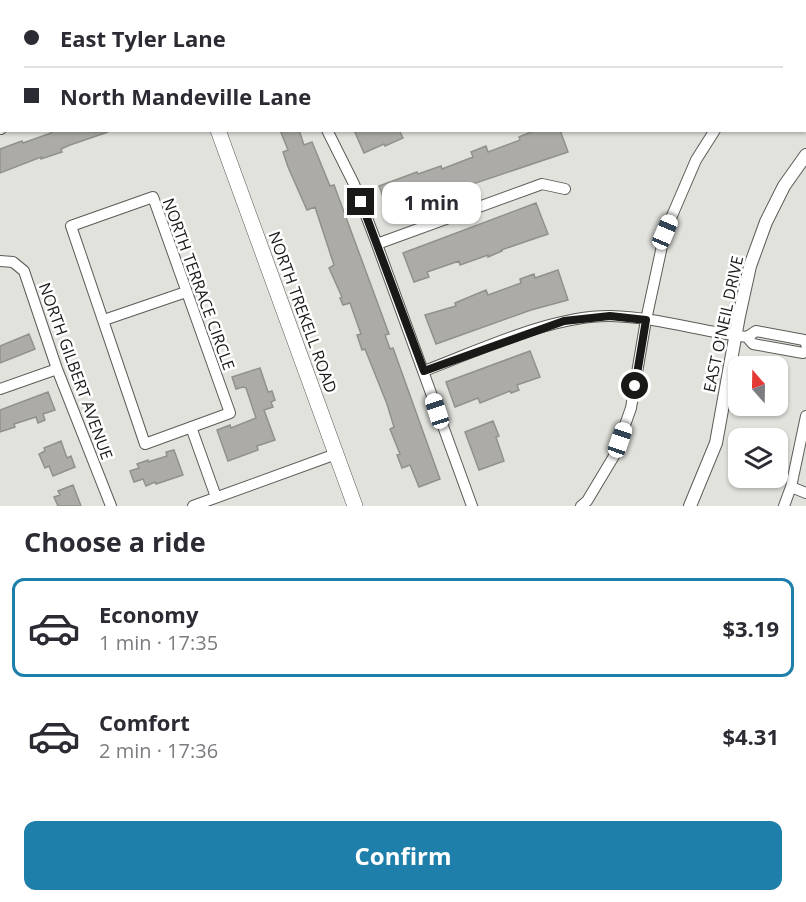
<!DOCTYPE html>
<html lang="en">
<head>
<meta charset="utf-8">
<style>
  :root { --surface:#fff; --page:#f7f7f7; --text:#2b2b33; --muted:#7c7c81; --line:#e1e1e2; --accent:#1f7fab }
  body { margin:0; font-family:"Open Sans",sans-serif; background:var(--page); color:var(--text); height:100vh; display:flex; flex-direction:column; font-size:22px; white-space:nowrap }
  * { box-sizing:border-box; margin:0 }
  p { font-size:20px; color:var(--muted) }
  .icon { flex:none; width:33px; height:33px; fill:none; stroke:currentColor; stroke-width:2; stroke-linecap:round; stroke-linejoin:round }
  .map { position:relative; height:506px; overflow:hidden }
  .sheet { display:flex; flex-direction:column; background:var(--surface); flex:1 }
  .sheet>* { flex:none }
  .banner { position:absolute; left:0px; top:0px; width:807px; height:132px; box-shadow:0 2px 4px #0004; display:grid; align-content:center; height:132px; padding:0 24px; background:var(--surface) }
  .needle { width:39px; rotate:340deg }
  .tools { position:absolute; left:728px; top:356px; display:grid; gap:12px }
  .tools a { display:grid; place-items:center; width:60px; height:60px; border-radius:12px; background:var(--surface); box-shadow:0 2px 4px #0004; font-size:30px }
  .end { position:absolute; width:27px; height:27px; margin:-14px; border:8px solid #191917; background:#fff; box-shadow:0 0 0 3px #fff }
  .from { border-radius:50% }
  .bubble { position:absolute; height:42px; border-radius:12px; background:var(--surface); box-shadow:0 2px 4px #0004; font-size:20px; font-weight:700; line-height:42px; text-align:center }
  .car { position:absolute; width:18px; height:36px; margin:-18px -9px; border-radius:8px; box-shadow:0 0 4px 2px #0007; background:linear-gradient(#fff 24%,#345 0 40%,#fff 0 76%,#345 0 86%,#fff 0) }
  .banner b { display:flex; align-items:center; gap:21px; height:57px; font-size:22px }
  .banner b+b { border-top:2px solid var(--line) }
  .banner i { width:15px; height:15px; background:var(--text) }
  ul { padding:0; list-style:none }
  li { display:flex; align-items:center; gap:18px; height:99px; margin:0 12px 9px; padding:0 12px; border:3px solid transparent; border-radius:12px }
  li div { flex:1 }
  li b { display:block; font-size:22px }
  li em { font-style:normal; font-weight:700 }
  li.current { border-color:var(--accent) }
  li>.icon { width:54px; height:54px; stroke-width:1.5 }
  h2 { padding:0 24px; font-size:27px; line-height:72px }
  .cta { display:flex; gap:12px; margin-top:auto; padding:12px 24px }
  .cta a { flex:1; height:69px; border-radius:12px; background:var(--accent); color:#fff; font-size:24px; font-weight:700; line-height:69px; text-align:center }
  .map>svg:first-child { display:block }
</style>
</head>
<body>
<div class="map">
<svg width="806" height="506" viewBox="0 0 806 506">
  <rect width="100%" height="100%" fill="#e2e2dd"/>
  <path fill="#acaba7" stroke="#91918c" stroke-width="1.5" d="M50,130L108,132L70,145L61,149L62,152L41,159V157L0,173V149L22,141L23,143L51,133Z
    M280,130H299L304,145L312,142L330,186L334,185L389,334L385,335L390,349L393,348L440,479L419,487L410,465L402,468L397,455L400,454L390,429L394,427L387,404L365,349L362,350L357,335L361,334L350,303L343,305L340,298L342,297L329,268L334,265L315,207L307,210L288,167L283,152L288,150Z
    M354,130H399L403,138L385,146L384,144L364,153Z
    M536,130H560L568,152L419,202L420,205L390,216L379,186L417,172L418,174L441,166L442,169L473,157L471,152L486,146L488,152L520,140L519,137Z
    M536,203L548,234L501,250L502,251L488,257V255L460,265L459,261L427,272L429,277L414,282L403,253Z
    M558,270L568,300L531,310L436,344L425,315L456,306L455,303L486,290L488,295L521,283L520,279L534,274L535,278Z
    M29,334L35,349L0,363V346Z
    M530,351L540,377L517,385L519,390L511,393L510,391L480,403L478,398L455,407L446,382Z
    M260,368L268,392L272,391L275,400L271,402L273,407L264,410L275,440L257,446L258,450L228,461L217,430L230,425L231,428L256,418L246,388L243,387L236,389L232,377Z
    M48,392L55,410L43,414L45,420L38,423L36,417L14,424L15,427L0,432V410Z
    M493,421L499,436L496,437L504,461L479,470L465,432Z
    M61,441L67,458L71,456L75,467L53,476L49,466L45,468L39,454L45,451L44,448Z
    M174,450L183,475L156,484L155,482L146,486L143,479L134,482L130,471L139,468L137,464L148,460V462L167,456L166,452Z
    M73,485L81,506H58L54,497L60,495L58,491Z"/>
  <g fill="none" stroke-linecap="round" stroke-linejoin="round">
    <g stroke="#5b5b57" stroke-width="12">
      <path id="minor" d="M672,0L674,2
        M275,2L279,0
        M582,2L583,0
        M0,126L1,129
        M327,130L354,184L375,239L472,506
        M153,197L230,413L145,444L71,226Z
        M377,244L542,184L565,189
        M0,261L13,262L24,271L57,369L111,506
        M104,320L186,292
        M747,337L753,344L803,353L806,350
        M424,371C480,350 552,315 611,316C657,317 702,332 747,337L756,331L804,340L806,344
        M0,389L57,369
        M191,427L216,497
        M791,487L806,493
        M193,506L336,454
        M581,506L587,501L614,456L631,408L646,320L665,232L696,160L715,130
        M784,506L791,487L806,416"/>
    </g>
    <g stroke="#5b5b57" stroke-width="14">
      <path id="tertiary" d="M803,0L805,2
        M690,506L716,443L739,316L750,266L766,222L784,186L806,155"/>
    </g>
    <g stroke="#5b5b57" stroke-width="16">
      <path id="secondary" d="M170,0V2
        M218,130L355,506"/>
    </g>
    <use href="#minor" stroke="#fff" stroke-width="10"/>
    <use href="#tertiary" stroke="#fff" stroke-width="12"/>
    <use href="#secondary" stroke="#fff" stroke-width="15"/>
  </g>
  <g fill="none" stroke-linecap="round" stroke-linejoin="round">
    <path stroke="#191917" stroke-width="8" d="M361,202L424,371L564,321L610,316L646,320L635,386"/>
  </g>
  <g text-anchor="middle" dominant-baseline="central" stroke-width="5" stroke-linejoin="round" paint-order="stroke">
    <g font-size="16" fill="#191917" stroke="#fff">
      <text transform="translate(199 284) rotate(70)">NORTH TERRACE CIRCLE</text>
      <text transform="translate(303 312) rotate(70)">NORTH TREKELL ROAD</text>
      <text transform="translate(723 324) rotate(-78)">EAST O'NEIL DRIVE</text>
      <text transform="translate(76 371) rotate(70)">NORTH GILBERT AVENUE</text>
    </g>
  </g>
</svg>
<div class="tools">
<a><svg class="needle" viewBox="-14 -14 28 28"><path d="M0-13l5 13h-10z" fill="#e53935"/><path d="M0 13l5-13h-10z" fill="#7c7c81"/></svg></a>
<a><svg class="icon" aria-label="layers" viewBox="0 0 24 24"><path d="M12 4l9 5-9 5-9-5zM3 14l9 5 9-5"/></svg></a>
</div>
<i class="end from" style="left:635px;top:386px"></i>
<i class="end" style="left:361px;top:202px"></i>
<div class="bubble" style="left:382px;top:182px;width:99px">1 min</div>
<i class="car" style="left:665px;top:232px;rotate:23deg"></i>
<i class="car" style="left:437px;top:411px;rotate:342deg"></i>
<i class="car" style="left:620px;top:440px;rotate:19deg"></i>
<div class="banner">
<b><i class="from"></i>East Tyler Lane</b>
<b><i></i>North Mandeville Lane</b>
</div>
</div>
<section class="sheet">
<h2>Choose a ride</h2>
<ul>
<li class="current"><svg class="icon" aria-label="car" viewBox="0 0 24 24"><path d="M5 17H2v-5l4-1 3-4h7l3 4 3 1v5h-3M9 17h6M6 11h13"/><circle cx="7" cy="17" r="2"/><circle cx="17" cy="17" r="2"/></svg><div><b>Economy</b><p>1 min · 17:35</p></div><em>$3.19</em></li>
<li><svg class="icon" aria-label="car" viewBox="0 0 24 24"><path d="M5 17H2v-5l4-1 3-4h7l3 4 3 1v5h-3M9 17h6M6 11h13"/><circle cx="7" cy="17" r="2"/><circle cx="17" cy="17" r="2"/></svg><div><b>Comfort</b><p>2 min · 17:36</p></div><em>$4.31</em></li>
</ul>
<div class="cta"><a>Confirm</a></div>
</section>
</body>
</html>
